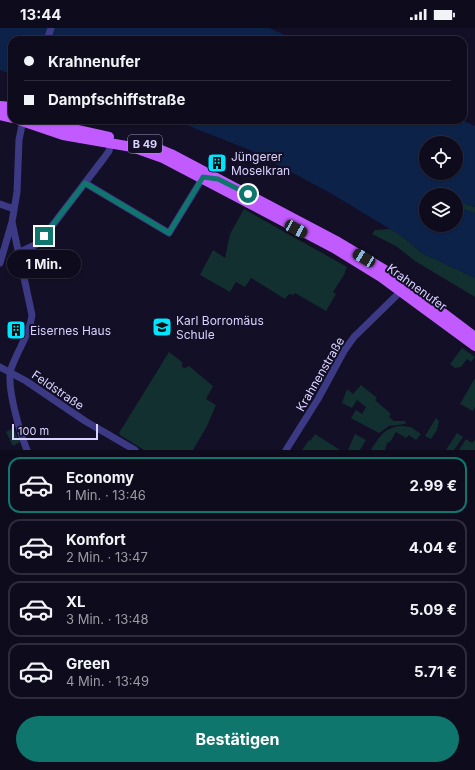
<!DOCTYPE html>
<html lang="de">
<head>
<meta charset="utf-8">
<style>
  :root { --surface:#0e0b1c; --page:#171425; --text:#f1f3f6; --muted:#9b9ba3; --line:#2e2b3b; --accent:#0f766e }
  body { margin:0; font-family:Inter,sans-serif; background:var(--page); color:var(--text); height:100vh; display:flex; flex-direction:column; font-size:15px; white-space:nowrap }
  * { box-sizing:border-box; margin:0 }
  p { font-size:13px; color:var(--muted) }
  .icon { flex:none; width:22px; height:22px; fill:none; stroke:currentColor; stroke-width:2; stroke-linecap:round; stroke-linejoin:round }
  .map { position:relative; height:422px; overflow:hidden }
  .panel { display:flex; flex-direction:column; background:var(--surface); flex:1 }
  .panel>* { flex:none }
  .banner { position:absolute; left:8px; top:8px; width:459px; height:88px; border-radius:12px; box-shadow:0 1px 3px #0004,0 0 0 1px var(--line); display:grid; align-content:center; height:88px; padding:0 16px; background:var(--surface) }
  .fabs { position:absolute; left:419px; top:108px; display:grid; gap:8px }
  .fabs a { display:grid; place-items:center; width:44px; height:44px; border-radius:50%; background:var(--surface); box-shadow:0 1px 3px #0004,0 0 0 1px var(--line); font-size:20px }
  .scale { position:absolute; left:12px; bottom:10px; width:86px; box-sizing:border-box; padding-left:4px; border:2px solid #d9d4ff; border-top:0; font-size:11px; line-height:14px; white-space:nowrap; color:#d9d4ff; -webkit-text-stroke:3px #130f26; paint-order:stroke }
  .end { position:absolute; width:18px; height:18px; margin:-9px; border:5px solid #0f766e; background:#fff; box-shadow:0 0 0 2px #fff }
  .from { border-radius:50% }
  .bubble { position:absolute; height:28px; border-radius:14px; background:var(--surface); box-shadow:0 1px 3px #0004,0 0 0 1px var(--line); font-size:13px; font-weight:700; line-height:28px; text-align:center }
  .car { position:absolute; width:12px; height:24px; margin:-12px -6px; border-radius:5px; box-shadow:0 0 3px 1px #0007; background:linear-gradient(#222 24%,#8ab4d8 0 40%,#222 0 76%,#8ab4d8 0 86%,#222 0) }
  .banner b { display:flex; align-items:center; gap:14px; height:38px; font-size:15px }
  .banner b+b { border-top:1px solid var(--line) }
  .banner i { width:10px; height:10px; background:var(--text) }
  ul { padding:7px 0 0; list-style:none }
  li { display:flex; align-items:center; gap:12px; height:56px; margin:0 8px 6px; padding:0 8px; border:2px solid var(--line); border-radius:12px }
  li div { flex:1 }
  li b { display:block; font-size:15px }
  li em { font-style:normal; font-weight:700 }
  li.selected { border-color:var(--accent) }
  li>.icon { width:36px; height:36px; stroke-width:1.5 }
  .action { display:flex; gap:8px; margin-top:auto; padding:8px 16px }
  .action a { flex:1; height:46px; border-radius:24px; background:var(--accent); color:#fff; font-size:16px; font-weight:700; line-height:46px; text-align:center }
  .status { display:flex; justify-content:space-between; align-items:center; height:28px; padding:0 20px; background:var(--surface); direction:ltr }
  .status svg { height:11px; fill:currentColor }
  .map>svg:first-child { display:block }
</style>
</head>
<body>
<div class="status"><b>13:44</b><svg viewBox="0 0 49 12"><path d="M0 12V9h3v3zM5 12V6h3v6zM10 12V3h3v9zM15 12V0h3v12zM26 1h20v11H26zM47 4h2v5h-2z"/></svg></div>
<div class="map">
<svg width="475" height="422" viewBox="0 0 475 422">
  <rect width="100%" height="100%" fill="#130f26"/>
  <path fill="#12302f" d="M456,173L475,179V185L456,179Z
    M244,181L347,239L344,247L333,264L336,266L326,283L295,265L293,267L289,266L285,271L251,250L245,259L236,254L230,264L200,247L213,222L225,230L230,206Z
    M391,201L403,209L422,225L475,250V269L415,233L396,218L372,206L375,202Z
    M462,320L475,329L471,334L467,331L461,339L455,340L450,336Z
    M169,324L182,334V339L185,340L189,338L213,358L206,371L216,377L207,398L193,422H144L120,407L119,405Z
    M475,350V379L473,383L460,376Z
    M361,357L377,370L375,372L391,386L389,389L394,393H406L405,396L389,398L379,405L351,390L356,382L362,386L366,379L357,372L352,380L342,375L347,361L353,366Z
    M436,390L439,393L437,402L431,411L425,408Z
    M401,398L411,399L421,406L416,412L409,407L406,410L396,404L390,414L387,415L385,422H371C379,409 385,399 401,398Z
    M13,400L20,414L13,418L6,404Z
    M457,405L463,409L454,422H446Z
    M315,406L340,422H302L309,412L310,413Z
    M355,406L366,412L360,422H348Z
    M466,411L472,415L475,412V422H459Z"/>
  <path fill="#0c2248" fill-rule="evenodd" d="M0,0H269L296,12H52L42,9L38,10L39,12H12V47L0,42Z
    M174,92H462L475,98V179L456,173V167H426V197H456V179L475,185V250L422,225L403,209L332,166L252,123ZM426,115H456V145H426Z"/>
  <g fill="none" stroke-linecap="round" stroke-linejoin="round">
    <path stroke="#3d3a85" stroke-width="7" d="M47,12L51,0
      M85,155L169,205L202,151
      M0,176L14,181
      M12,194L32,287C30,306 17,323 11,341C6,358 20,405 27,422
      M20,224L39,215L104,130L109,123L111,115
      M0,235L12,194L17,164L19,112L23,92
      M0,339L26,353L85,393L135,422
      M286,422L318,371L344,323L354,309L396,268"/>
    <path stroke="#c25bff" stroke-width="10" d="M0,78L12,79
      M0,87L12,90
      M19,92L63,107L132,119L163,130L334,220L381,249L475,318
      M43,92L73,101L109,109
      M147,116L171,126L338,214L390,245L475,309"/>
  </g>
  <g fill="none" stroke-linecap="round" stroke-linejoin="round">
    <path stroke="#0f766e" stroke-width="5" d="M44,208L85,155L169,205L203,149L218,151L248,166"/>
  </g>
  <defs>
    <g id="building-square" transform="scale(1)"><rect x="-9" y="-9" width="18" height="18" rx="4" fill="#00e5ff" stroke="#130f26"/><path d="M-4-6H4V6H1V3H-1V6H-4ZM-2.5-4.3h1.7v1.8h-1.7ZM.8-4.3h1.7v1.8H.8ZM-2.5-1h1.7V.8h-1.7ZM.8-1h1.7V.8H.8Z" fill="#111"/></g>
    <g id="university-square" transform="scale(1)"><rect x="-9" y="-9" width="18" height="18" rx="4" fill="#00e5ff" stroke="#130f26"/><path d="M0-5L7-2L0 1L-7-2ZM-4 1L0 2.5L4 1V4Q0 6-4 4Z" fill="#111"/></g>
  </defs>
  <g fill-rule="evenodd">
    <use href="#building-square" x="217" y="135"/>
    <use href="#university-square" x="162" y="299"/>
    <use href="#building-square" x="16" y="302"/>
  </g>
  <g text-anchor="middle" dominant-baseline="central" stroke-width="4" stroke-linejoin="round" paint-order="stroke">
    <rect fill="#130f26" stroke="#9e99be" stroke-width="1" x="128" y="107" width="34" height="18" rx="3"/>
    <g font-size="11" font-weight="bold" fill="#d9d4ff">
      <text x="145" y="116">B 49</text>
    </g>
    <g font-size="12" fill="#d9d4ff" stroke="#130f26" text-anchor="start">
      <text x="231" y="128">Jüngerer<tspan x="231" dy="14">Moselkran</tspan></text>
      <text x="176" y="292">Karl Borromäus<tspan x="176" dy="14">Schule</tspan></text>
      <text x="30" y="302">Eisernes Haus</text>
    </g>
    <g font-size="12" fill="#d9d4ff" stroke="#130f26">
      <text transform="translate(417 259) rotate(36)">Krahnenufer</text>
      <text transform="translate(320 346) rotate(-60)">Krahnenstraße</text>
      <text transform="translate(58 362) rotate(34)">Feldstraße</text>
    </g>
  </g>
</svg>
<div class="fabs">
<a><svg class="icon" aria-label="locate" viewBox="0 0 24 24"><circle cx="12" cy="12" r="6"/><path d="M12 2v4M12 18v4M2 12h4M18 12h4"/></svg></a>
<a><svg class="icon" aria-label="layers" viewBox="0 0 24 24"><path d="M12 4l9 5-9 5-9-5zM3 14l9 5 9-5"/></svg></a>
</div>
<div class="scale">100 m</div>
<i class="end from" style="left:248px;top:166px"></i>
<i class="end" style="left:44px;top:208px"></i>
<div class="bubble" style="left:7px;top:222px;width:74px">1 Min.</div>
<i class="car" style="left:296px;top:201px;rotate:118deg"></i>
<i class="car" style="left:364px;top:230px;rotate:301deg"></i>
<div class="banner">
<b><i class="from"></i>Krahnenufer</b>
<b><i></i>Dampfschiffstraße</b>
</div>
</div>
<section class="panel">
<ul>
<li class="selected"><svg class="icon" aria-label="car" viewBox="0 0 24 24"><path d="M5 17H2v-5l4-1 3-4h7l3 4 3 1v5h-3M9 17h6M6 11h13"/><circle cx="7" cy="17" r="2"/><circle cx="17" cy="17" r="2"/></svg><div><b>Economy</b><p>1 Min. · 13:46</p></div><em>2.99 €</em></li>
<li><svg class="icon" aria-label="car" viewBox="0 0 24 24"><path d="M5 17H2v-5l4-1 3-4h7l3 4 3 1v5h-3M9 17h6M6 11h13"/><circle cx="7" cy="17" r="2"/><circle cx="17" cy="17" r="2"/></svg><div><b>Komfort</b><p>2 Min. · 13:47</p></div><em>4.04 €</em></li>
<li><svg class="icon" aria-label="car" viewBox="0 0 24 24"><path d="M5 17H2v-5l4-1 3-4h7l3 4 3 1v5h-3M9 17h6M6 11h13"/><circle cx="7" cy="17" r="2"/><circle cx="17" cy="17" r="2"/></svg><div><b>XL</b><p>3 Min. · 13:48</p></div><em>5.09 €</em></li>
<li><svg class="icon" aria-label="car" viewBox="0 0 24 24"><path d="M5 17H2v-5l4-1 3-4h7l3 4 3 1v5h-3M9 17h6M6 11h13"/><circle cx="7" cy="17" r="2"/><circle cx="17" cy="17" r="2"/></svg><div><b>Green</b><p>4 Min. · 13:49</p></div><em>5.71 €</em></li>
</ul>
<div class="action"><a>Bestätigen</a></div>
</section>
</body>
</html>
